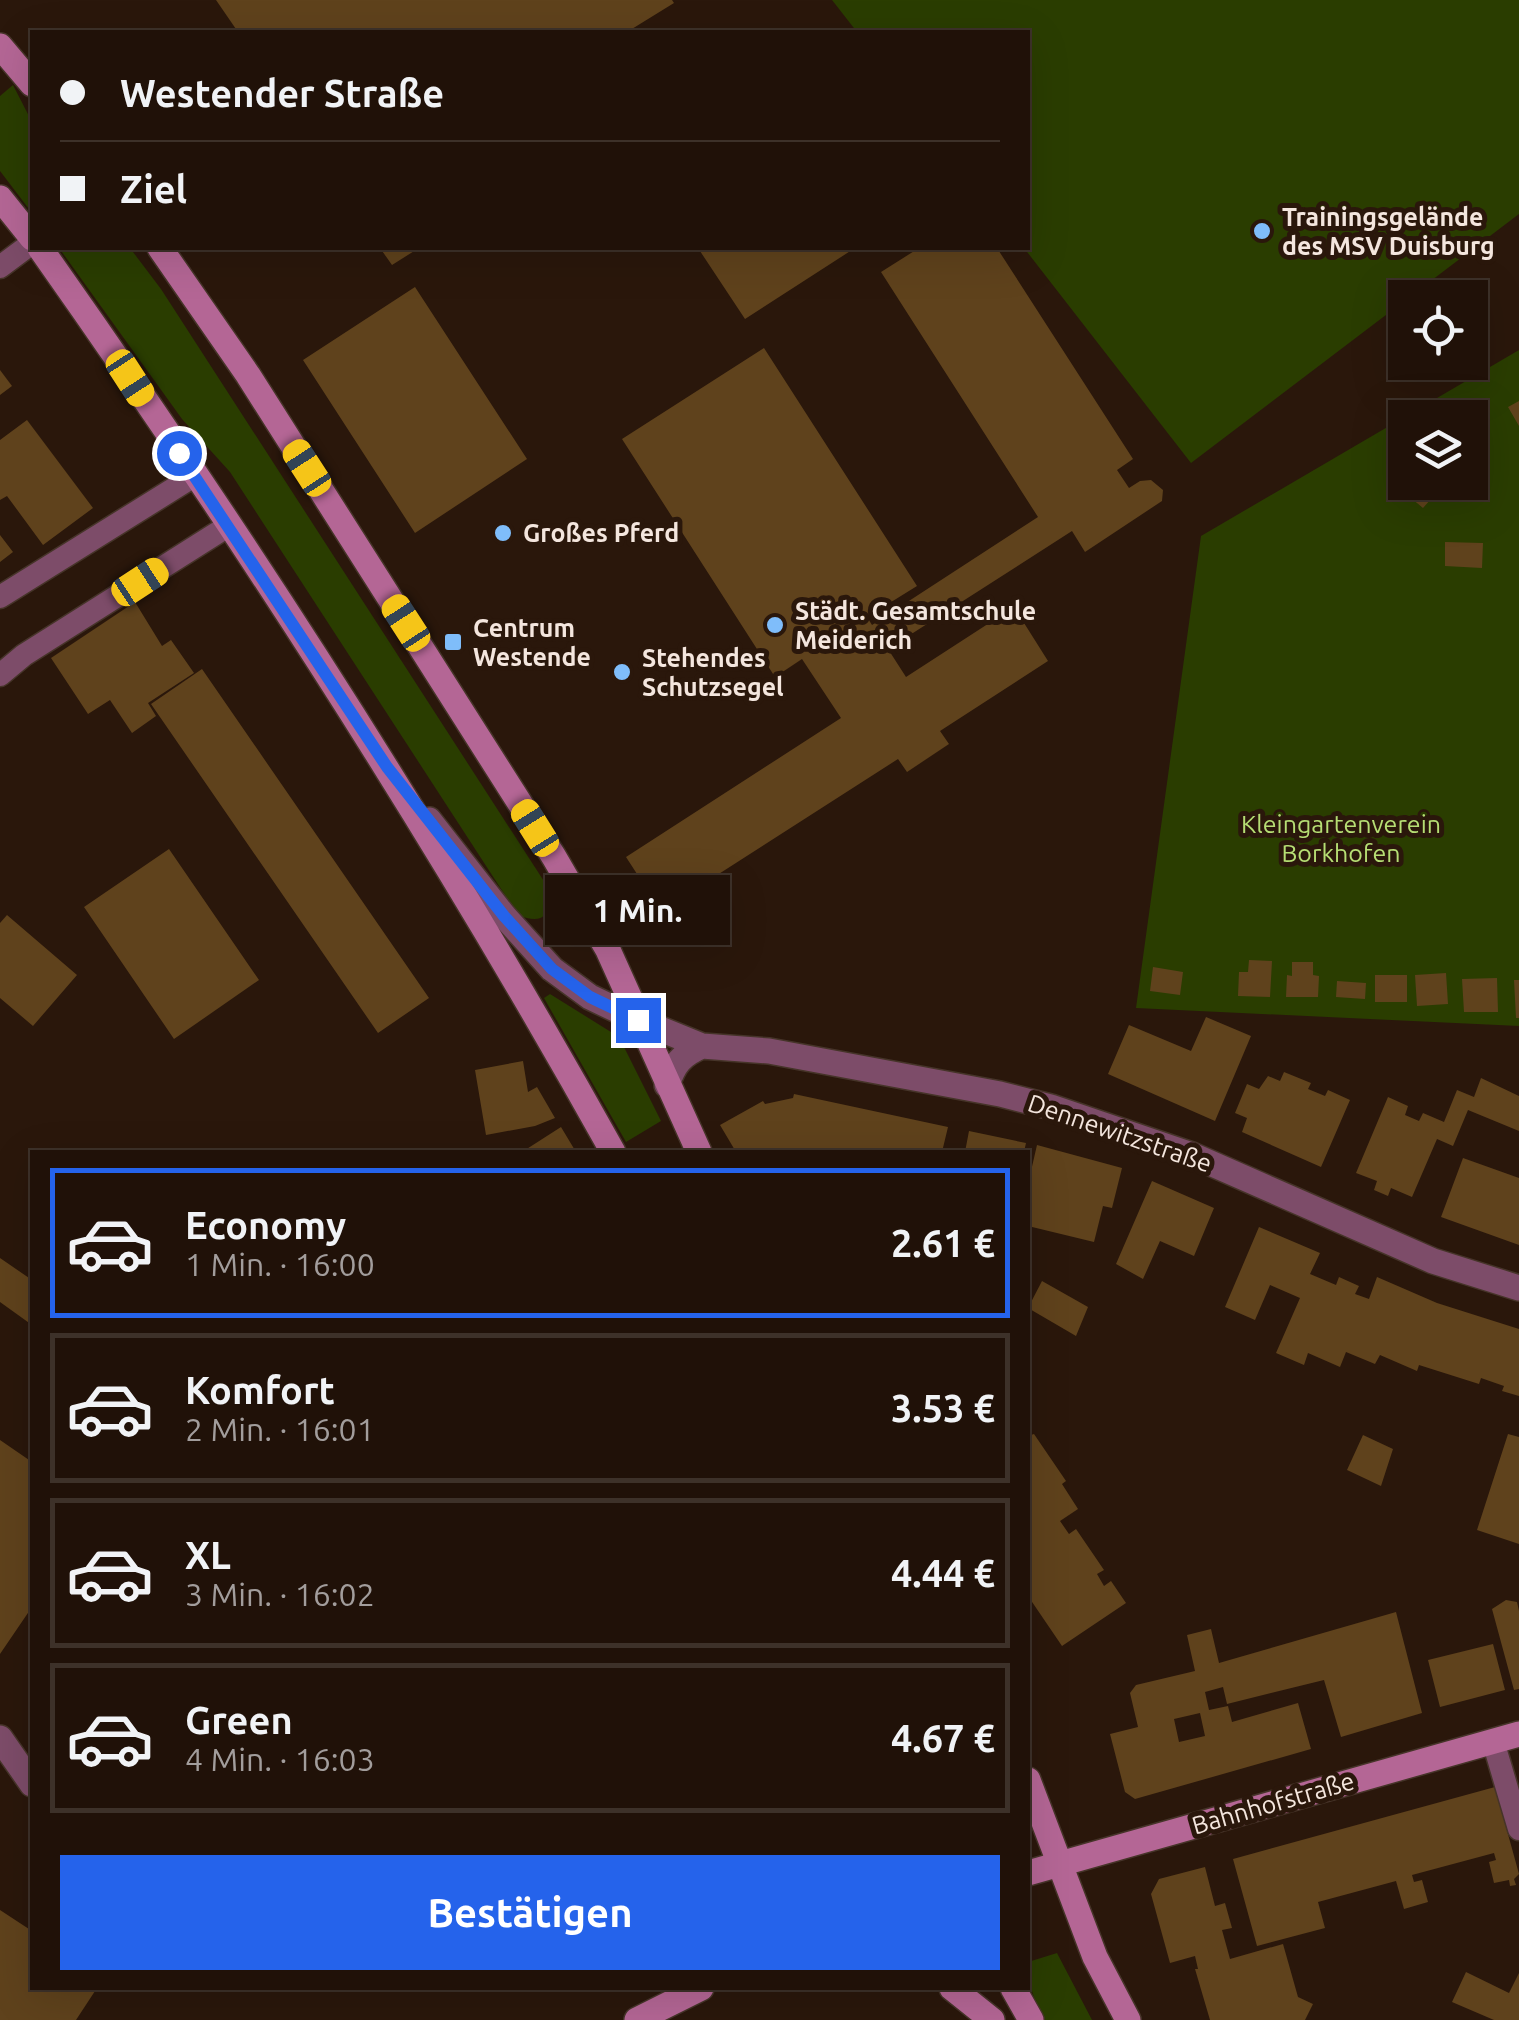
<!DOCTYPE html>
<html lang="de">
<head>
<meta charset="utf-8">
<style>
  :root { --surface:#201108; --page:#281a12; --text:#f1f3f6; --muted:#a29d9c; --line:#3d3129; --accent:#2563eb }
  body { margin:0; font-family:Ubuntu,sans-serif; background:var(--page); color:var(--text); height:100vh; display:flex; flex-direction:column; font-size:38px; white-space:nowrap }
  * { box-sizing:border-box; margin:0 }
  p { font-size:32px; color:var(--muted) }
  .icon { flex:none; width:55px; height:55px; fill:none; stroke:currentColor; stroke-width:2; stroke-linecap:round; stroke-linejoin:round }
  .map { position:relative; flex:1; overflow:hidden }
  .panel { position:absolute; left:30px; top:1150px; width:1000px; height:840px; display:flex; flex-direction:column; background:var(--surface); border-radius:0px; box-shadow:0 10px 40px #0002,0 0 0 2px var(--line) }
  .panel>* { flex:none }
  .banner { position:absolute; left:30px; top:30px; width:1000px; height:220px; border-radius:0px; box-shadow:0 10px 40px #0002,0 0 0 2px var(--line); display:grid; align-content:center; height:220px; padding:0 30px; background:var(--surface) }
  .controls { position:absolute; left:1388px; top:280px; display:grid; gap:20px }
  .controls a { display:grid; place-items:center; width:100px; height:100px; border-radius:0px; background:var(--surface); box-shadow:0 10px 40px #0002,0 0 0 2px var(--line); font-size:50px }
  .end { position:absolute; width:45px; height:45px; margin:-22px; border:12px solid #2563eb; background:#fff; box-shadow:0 0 0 5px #fff }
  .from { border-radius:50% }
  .bubble { position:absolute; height:70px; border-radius:0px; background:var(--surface); box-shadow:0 10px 40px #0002,0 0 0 2px var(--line); font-size:32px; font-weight:700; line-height:70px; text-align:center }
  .car { position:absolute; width:30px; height:60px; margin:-30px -15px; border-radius:12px; box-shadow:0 0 8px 2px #0007; background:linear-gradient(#f5c518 24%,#345 0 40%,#f5c518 0 76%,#345 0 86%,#f5c518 0) }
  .banner b { display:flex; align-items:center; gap:35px; height:95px; font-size:38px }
  .banner b+b { border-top:2px solid var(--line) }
  .banner i { width:25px; height:25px; background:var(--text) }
  ul { padding:18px 0 0; list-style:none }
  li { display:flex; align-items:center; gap:30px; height:150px; margin:0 20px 15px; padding:0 10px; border:5px solid var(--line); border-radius:0px }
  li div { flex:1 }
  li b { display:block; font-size:38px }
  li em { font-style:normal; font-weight:700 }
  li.on { border-color:var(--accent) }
  li>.icon { width:90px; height:90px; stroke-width:1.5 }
  .action { display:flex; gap:20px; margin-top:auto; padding:20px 30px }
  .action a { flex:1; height:115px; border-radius:0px; background:var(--accent); color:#fff; font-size:40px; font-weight:700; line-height:115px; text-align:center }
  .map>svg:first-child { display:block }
</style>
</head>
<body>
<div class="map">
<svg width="1519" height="2020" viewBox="0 0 1519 2020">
  <rect width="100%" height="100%" fill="#2a170b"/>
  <path fill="#2a3d00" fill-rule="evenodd" d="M832,0H1519V214L1191,463L1024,248H1028V32H857Z
    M13,85L32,122V213L0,171V96Z
    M59,248H130L161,289L549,889C553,914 543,926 518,915L230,472L182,419Z
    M1519,350V1026L1136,1008L1201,536ZM1405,418H1470V482H1405Z
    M550,994L619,1037L661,1121L626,1142L544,998Z
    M1057,1953L1092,2020H1045C1034,2000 1028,1985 1028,1962Z"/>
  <path fill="#5f421c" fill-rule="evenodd" d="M216,0H672L674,3L627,32H238Z
    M380,248H419L392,265Z
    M698,248H855L745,319Z
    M919,248H997L1133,459L1117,470L1129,488L1140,481L1151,480L1163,490L1162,501L1085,552L1072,531L888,649L906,677L1014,607L1048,661L940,731L949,744L907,772L898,759L661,911L626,857L841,718L802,659L775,677L622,439L764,348L917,586L867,617L872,625L1038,517L881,272Z
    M415,287L527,459L415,533L303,360Z
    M0,370L12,386L0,395Z
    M1519,401V426L1508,407Z
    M27,420L93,508L43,545L7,496L0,500V440Z
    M1470,445L1484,457L1470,473Z
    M1413,482H1432L1440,489L1423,508L1405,493Z
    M0,535L13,552L0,562Z
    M1445,542L1483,543L1482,568L1445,566Z
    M135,602L162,646L171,640L194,673L148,703L156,716L132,733L110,700L88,714L51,658Z
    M202,669L429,998L378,1033L151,704Z
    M169,849L259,980L174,1039L84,907Z
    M7,915L77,975L33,1026L0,998V923Z
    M1249,960L1272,961L1270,997L1238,996L1239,972H1248Z
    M1292,962H1313V975L1319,976L1318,997H1286L1287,975L1292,976Z
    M1153,967L1183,972L1180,995L1150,991Z
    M1446,973L1448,1004L1417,1006L1415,975Z
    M1375,975H1407V1002H1375Z
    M1497,978L1498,1012H1464L1462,979Z
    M1514,980H1519V1018H1516Z
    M1337,981L1366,983L1365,999L1336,997Z
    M1206,1017L1251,1036L1215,1121L1108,1074L1129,1025L1191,1051Z
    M523,1061L528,1092L537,1087L555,1118L535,1126L486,1135L475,1070Z
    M1284,1072L1311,1083L1308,1089L1325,1096L1328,1090L1350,1100L1321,1167L1242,1132L1247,1118L1235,1113L1247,1084L1259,1089L1268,1076L1280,1081Z
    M1481,1078L1519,1096V1131L1468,1110L1453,1146L1437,1139L1412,1197L1391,1188L1388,1196L1374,1190L1377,1181L1356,1173L1388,1097L1408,1106L1405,1115L1419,1121L1423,1113L1444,1122L1457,1090L1474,1097Z
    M794,1094L948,1127L942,1152H736L720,1125L763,1101L765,1104L793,1098Z
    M561,1127L576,1152H522Z
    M969,1131L1026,1143L1024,1152H965Z
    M1037,1145L1122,1168L1112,1208L1103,1206L1094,1242L1028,1226V1184Z
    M1463,1158L1519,1178V1245L1441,1217Z
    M1152,1181L1214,1208L1194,1256L1160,1241L1143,1279L1116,1264Z
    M1259,1227L1320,1253L1310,1274L1336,1285L1339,1277L1359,1286L1355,1294L1369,1299L1377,1277L1437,1303L1519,1329V1396L1502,1391L1504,1386L1481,1378L1479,1384L1419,1365L1417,1371L1380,1355L1375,1364L1346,1352L1340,1367L1308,1353L1304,1365L1276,1353L1300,1298L1270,1285L1255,1320L1225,1307Z
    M0,1258L32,1280V1325L0,1302Z
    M1042,1281L1088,1307L1076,1336L1028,1308Z
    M1034,1434L1066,1481L1062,1484L1078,1509L1060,1521L1069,1534L1076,1529L1104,1570L1097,1574L1104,1586L1111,1581L1126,1603L1062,1646L1028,1596V1436Z
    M1508,1434L1519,1437V1544L1477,1530Z
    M1363,1435L1393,1449L1381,1486L1347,1470Z
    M0,1440L32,1462V1607L0,1654Z
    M1506,1600L1517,1602L1519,1611V1689L1514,1690L1492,1609Z
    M1396,1612L1422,1713L1341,1737L1324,1680L1227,1704L1223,1687L1205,1692L1209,1710L1228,1706L1232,1722L1298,1703L1311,1749L1135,1799L1125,1792L1110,1734L1138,1727L1130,1693L1136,1685L1195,1671L1187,1635L1211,1629L1219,1663ZM1200,1713L1205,1736L1179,1742L1174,1719Z
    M1493,1644L1505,1690L1440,1707L1428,1660Z
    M1495,1787L1519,1874L1514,1879L1516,1885L1510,1886L1509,1880L1494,1883L1489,1862L1496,1860L1494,1853L1412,1875L1414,1882L1422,1880L1428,1902L1404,1909L1396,1881L1318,1902L1325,1928L1257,1946L1233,1859Z
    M1205,1867L1215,1906L1225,1903L1232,1928L1222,1930L1230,1959L1283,1944L1298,1997L1313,2004L1305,2020H1210L1195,1969H1198L1195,1956L1170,1963L1151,1894L1159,1879Z
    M0,1910L32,1931V1988H97L76,2020H0Z
    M1466,1972L1509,1993L1519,1973V2020H1494L1452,2002Z"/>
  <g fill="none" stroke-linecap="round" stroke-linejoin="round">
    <g stroke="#463429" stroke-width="25">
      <path id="service" d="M0,267L32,243
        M0,597L194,476
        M0,675L24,655L228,526
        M1493,1741L1519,1829"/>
    </g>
    <g stroke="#463429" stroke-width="28">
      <path id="minor" d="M429,820L504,916L552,969L590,997L638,1020L702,1046L769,1051L1000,1094L1051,1107L1192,1155L1433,1261L1519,1288
        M667,1085C674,1064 681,1055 702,1046
        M0,1738L32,1784"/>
    </g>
    <g stroke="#463429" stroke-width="28">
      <path id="secondary" d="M0,46L32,84
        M0,198L32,238
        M40,248C244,537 441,843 613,1152
        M160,248L248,375L554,857L608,950L699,1152
        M1028,1780L1095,1957L1128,2020
        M1028,1873L1519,1734
        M952,1988L992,2020
        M1013,1988L1031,2020
        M637,2020L701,1988"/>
    </g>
    <use href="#service" stroke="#7d4c69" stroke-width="22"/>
    <use href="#minor" stroke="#7d4c69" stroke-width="25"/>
    <use href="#secondary" stroke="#b46695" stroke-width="25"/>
  </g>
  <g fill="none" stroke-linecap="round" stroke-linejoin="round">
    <path stroke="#2563eb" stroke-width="12" d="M179,453L387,767L504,916L552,969L590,997L638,1020"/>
  </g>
  <g fill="#7fbdfa" stroke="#2a170b" stroke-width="4">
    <circle cx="1262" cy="231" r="10"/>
    <circle cx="503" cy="533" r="10"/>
    <circle cx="775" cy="625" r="10"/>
    <rect x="443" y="632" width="20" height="20" rx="5"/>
    <circle cx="622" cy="672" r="10"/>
  </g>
  <g text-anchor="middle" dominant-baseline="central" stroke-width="10" stroke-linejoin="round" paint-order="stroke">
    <g font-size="25" font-weight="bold" fill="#f4e6de" stroke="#2a170b" text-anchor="start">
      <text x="1282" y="217">Trainingsgelände<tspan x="1282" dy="29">des MSV Duisburg</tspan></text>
      <text x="523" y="533">Großes Pferd</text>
      <text x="795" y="611">Städt. Gesamtschule<tspan x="795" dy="29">Meiderich</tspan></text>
      <text x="473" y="628">Centrum<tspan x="473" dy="29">Westende</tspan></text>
      <text x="642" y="658">Stehendes<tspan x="642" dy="29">Schutzsegel</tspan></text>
    </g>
    <g font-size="25" fill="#b6de74" stroke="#2a170b">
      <text x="1341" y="824">Kleingartenverein<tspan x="1341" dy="29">Borkhofen</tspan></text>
    </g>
    <g font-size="25" fill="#f4e6de" stroke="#2a170b">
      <text transform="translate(1120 1133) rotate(19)">Dennewitzstraße</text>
      <text transform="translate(1273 1803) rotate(-16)">Bahnhofstraße</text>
    </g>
  </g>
</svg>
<div class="controls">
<a><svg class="icon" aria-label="locate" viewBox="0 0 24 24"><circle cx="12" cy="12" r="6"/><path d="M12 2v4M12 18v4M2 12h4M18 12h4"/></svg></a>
<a><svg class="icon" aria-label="layers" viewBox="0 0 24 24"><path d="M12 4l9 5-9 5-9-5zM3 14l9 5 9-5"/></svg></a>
</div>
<i class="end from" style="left:179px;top:453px"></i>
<i class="end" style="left:638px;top:1020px"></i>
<div class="bubble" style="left:545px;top:875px;width:185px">1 Min.</div>
<i class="car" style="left:130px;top:378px;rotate:147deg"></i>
<i class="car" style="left:307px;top:468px;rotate:327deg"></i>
<i class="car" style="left:140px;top:582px;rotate:57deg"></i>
<i class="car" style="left:406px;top:623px;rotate:327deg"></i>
<i class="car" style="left:535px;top:828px;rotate:328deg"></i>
<div class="banner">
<b><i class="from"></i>Westender Straße</b>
<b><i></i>Ziel</b>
</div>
<section class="panel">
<ul>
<li class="on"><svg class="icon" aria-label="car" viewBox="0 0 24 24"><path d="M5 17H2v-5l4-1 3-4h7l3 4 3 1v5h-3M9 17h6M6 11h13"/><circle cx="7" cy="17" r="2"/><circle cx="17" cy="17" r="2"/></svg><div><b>Economy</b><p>1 Min. · 16:00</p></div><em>2.61 €</em></li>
<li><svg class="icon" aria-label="car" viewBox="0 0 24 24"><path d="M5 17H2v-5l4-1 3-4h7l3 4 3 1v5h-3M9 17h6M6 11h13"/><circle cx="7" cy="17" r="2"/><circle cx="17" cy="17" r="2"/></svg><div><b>Komfort</b><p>2 Min. · 16:01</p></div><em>3.53 €</em></li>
<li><svg class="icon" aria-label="car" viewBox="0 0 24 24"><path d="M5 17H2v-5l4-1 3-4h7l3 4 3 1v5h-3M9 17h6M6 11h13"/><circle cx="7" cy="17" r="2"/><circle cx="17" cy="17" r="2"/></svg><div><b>XL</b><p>3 Min. · 16:02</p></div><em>4.44 €</em></li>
<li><svg class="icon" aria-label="car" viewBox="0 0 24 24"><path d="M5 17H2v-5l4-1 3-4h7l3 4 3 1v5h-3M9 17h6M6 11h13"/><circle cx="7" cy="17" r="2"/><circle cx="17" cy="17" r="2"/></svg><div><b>Green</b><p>4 Min. · 16:03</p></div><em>4.67 €</em></li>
</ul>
<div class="action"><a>Bestätigen</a></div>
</section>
</div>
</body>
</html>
